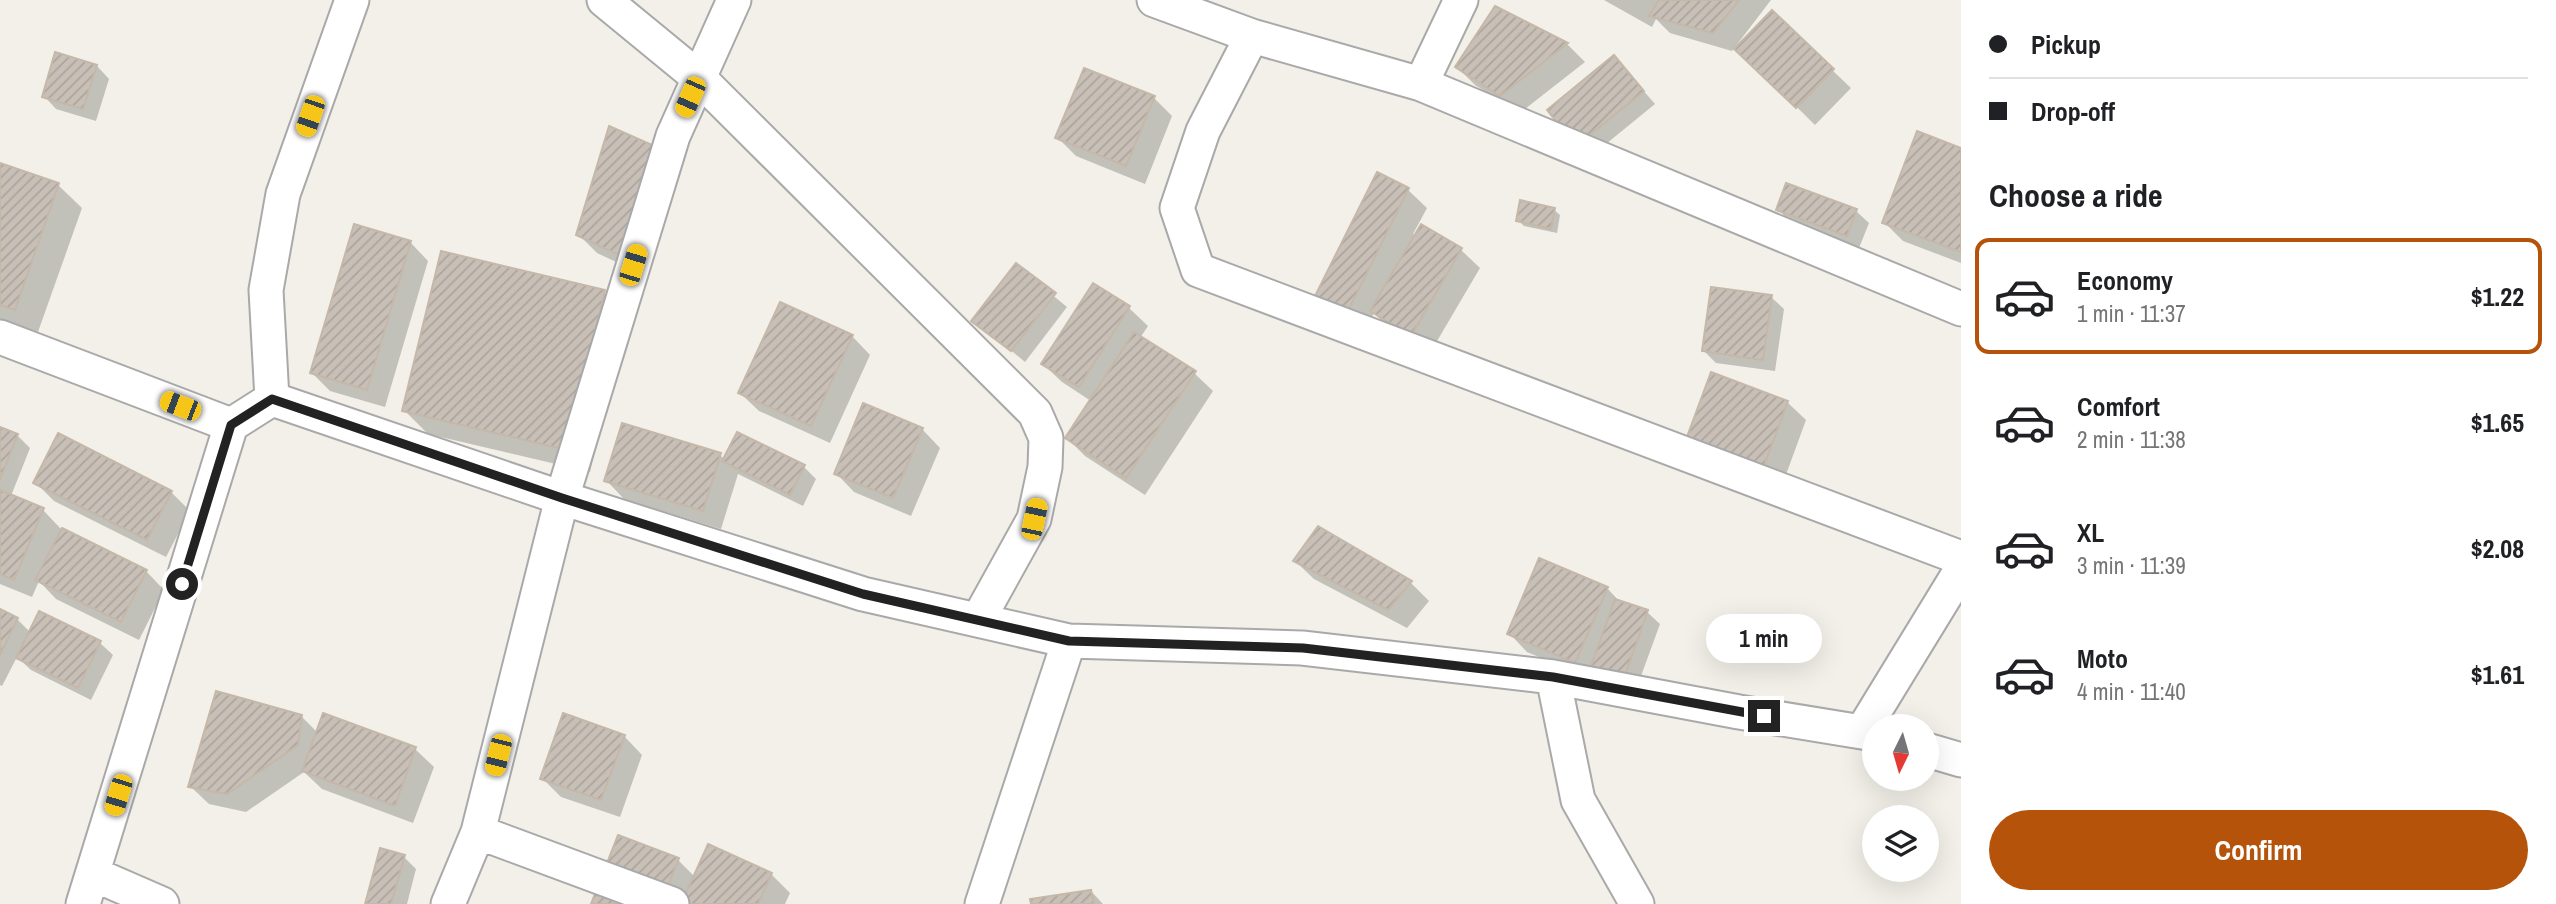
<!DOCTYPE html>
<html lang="en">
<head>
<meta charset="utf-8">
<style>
  :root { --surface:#fff; --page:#f6f6f6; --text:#202124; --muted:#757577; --line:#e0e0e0; --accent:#b45309 }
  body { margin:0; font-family:"Archivo Narrow",sans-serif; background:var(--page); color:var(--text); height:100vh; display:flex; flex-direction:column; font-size:26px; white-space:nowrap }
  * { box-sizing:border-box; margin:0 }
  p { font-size:23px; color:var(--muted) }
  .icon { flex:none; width:38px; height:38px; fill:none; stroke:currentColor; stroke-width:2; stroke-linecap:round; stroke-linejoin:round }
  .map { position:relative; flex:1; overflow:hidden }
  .panel { display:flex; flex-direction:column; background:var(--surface); width:595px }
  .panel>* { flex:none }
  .top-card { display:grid; align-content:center; height:154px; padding:0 28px; background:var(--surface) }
  .needle { width:46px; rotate:185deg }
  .controls { position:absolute; left:1862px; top:714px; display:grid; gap:14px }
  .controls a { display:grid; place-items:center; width:77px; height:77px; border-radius:50%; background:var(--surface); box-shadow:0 7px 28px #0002; font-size:35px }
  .end { position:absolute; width:32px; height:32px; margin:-16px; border:9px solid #222; background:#fff; box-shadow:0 0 0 4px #fff }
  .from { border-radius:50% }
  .bubble { position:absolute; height:49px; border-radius:24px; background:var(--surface); box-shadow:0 7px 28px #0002; font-size:23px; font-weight:700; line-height:49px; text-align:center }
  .car { position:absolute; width:21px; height:42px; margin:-21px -10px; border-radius:9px; box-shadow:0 0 5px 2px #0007; background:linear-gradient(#f5c518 24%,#345 0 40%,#f5c518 0 76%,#345 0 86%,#f5c518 0) }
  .top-card b { display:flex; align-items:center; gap:24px; height:66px; font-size:26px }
  .top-card b+b { border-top:2px solid var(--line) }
  .top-card i { width:18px; height:18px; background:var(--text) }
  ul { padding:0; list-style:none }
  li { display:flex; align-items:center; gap:21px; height:116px; margin:0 14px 10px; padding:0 14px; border:4px solid transparent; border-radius:14px }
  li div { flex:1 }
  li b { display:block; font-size:26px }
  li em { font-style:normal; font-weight:700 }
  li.selected { border-color:var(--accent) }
  li>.icon { width:63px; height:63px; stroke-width:1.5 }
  h2 { padding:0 28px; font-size:32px; line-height:84px }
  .button { display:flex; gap:14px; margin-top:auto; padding:14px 28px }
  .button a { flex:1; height:80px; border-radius:42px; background:var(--accent); color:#fff; font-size:28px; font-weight:700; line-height:80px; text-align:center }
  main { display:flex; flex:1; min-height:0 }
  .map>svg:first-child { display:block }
</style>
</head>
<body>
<main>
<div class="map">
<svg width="1961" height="904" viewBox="0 0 1961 904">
  <defs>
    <pattern id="building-hatch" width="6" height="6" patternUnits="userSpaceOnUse" patternTransform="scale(1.75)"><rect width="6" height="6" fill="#c8c0b7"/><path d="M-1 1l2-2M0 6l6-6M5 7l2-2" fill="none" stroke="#aca59d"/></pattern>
  </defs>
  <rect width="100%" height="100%" fill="#f2f0e8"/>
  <path fill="#0003" d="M1604,0H1771L1732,51L1670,33L1656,19L1652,27Z
    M1495,8L1567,44L1585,62L1520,113L1475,85L1457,67Z
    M1737,48L1832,70L1851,88L1815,125Z
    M57,54L97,66L109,79L96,121L56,109L44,96Z
    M1614,57L1655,104L1590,157L1577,145Z
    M1154,98L1172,116L1145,184L1076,156L1057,137Z
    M610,129L646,276L597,253L578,234Z
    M1961,150V263L1903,241L1884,222Z
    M0,164L58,185L82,208L38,332L0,319Z
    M1378,174L1408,190L1427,208L1413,234L1416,236L1421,227L1461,250L1480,268L1430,353L1390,329L1374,313L1363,334L1315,300Z
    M1778,209L1856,211L1869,223L1859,248L1790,222Z
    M1554,210L1560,215L1557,233L1524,226L1518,220Z
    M410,242L428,261L385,407L330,391L312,373Z
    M1016,265L1067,307L1025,362L974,320Z
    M1094,286L1129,308L1148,326L1140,338L1194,373L1213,391L1145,495L1085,456L1067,438L1091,401L1062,382L1043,364Z
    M604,292L628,315L590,472L428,434L404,410Z
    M1771,297L1784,309L1775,371L1716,363L1704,351Z
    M852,336L870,355L830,443L759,411L740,393Z
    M1787,402L1806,420L1780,491L1704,463Z
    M0,429L17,435L30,448L11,496L43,510L61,529L146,571L164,590L139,640L56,599L39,581L32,597L0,584Z
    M922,429L940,448L911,516L854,492L836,473Z
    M59,436L171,492L190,511L166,557L54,501L35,482Z
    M720,455L725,460L804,467L816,479L803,506L738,474L721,529L624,499L606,480Z
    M1318,528L1411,583L1429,601L1407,628L1314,579L1295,561Z
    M1607,588L1620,602L1647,612L1660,624L1629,709L1598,698L1589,678L1527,652L1509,633Z
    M0,611L17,619L30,632L39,613L100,643L113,655L91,700L31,670L17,657L2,686L0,685Z
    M301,716L318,733L415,749L434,767L413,823L322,789L304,772L246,812L209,804L190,786Z
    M624,736L642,755L620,817L561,797L542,778Z
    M404,857L416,869L407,904H366Z
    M678,860L695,877L771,874L790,893L785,904H593Z
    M1091,891L1103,904H1033Z"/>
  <path fill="url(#building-hatch)" stroke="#c5b8a9" stroke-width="2" d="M1659,0H1739L1713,33L1649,16Z
    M1495,6L1568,43L1500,96L1455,67Z
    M1772,10L1834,69L1796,108L1734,49Z
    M55,52L97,65L83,109L42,97Z
    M1614,55L1644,91L1576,146L1547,110Z
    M1084,68L1155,96L1126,166L1055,138Z
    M609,126L659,148L628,259L576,235Z
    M1917,131L1961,148V252L1882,223Z
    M0,163L59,183L15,310L0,305Z
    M1377,172L1409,188L1345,317L1313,300Z
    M1786,183L1857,209L1847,236L1776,210Z
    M1520,200L1555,208L1551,229L1516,221Z
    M354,224L411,241L367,390L310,373Z
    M1421,224L1462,248L1411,336L1370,311Z
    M441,251L605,290L567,450L402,411Z
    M1016,263L1056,293L1011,351L971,321Z
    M1093,283L1130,306L1079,387L1041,364Z
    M1711,287L1772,295L1763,360L1702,351Z
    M780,302L853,335L811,426L738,393Z
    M1134,332L1196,371L1126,478L1065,438Z
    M1711,372L1788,401L1761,474L1684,445Z
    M863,403L923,428L893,498L834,474Z
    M622,423L721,453L703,511L604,481Z
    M0,427L18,434L0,480Z
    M737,432L805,465L790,495L722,461Z
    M58,433L172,491L147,540L33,483Z
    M0,490L44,508L14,580L0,574Z
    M1318,526L1412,581L1388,610L1293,561Z
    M62,528L147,570L121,622L35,580Z
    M1539,558L1608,587L1575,663L1507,634Z
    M1615,599L1648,610L1617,698L1584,686Z
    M0,609L18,618L0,655Z
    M39,611L101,641L78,688L16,658Z
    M216,691L302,715L298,745L227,794L188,787Z
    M323,713L416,747L395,806L302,771Z
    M563,713L625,735L601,800L540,779Z
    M618,835L679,858L661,904H591Z
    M708,844L772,873L758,904H681Z
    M380,848L405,855L391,904H365Z
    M1091,890L1094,904H1031L1030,899Z"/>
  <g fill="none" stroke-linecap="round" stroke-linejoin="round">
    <g stroke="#a9a9a9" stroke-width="37">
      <path id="street" d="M604,0L699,78L1035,413L1046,438L1045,467L1034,519L978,620
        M1154,0L1252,36L1421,84L1461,0
        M1252,36L1203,131L1177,208L1198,270L1961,558
        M1421,84L1961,309
        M0,337L231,425
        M272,399L266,290L283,194L352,0
        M1553,677L1578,800L1637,904
        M1863,730L1961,570
        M1927,750L1961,760
        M478,832L672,904
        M93,874L162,904
        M83,904L231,425L272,399L562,498L863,594L1069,641L1302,648L1553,677L1739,712L1874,734
        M448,904L478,832L562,498L673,136L734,0
        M982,904L1069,641"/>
    </g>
    <use href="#street" stroke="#fff" stroke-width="33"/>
  </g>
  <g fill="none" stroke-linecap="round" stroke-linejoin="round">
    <path stroke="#222" stroke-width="9" d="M182,584L231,425L272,399L562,498L863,594L1069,641L1303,648L1553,677L1764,716"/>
  </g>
</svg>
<div class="controls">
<a><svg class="needle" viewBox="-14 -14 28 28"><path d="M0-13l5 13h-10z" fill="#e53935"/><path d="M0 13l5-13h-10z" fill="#757577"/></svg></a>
<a><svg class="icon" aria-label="layers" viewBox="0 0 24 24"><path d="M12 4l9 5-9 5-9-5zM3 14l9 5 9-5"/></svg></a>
</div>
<i class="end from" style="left:182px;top:584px"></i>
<i class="end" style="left:1764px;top:716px"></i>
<div class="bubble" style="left:1706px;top:614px;width:116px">1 min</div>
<i class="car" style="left:690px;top:97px;rotate:204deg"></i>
<i class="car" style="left:310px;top:116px;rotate:199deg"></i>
<i class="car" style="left:633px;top:265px;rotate:17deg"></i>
<i class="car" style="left:180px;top:406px;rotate:291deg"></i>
<i class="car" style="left:1034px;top:519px;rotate:12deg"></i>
<i class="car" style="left:498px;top:755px;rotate:194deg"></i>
<i class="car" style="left:118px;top:795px;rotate:197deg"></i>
</div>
<section class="panel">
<div class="top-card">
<b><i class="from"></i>Pickup</b>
<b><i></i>Drop-off</b>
</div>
<h2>Choose a ride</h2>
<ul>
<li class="selected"><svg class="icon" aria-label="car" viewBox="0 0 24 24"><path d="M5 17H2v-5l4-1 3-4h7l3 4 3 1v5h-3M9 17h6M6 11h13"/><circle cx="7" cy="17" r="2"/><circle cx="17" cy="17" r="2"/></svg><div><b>Economy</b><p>1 min · 11:37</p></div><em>$1.22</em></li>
<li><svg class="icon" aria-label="car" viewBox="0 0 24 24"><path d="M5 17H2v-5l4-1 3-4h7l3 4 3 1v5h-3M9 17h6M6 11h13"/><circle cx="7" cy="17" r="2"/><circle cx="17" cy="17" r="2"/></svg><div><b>Comfort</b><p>2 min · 11:38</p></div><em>$1.65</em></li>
<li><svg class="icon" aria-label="car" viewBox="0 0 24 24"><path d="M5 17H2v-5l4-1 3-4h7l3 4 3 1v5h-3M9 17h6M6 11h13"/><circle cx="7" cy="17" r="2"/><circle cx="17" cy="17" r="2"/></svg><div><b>XL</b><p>3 min · 11:39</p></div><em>$2.08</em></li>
<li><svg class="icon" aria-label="car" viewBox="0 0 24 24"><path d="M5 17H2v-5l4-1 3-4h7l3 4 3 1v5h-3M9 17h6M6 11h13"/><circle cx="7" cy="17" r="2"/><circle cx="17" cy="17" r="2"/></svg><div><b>Moto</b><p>4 min · 11:40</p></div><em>$1.61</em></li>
</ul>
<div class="button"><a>Confirm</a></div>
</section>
</main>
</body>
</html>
